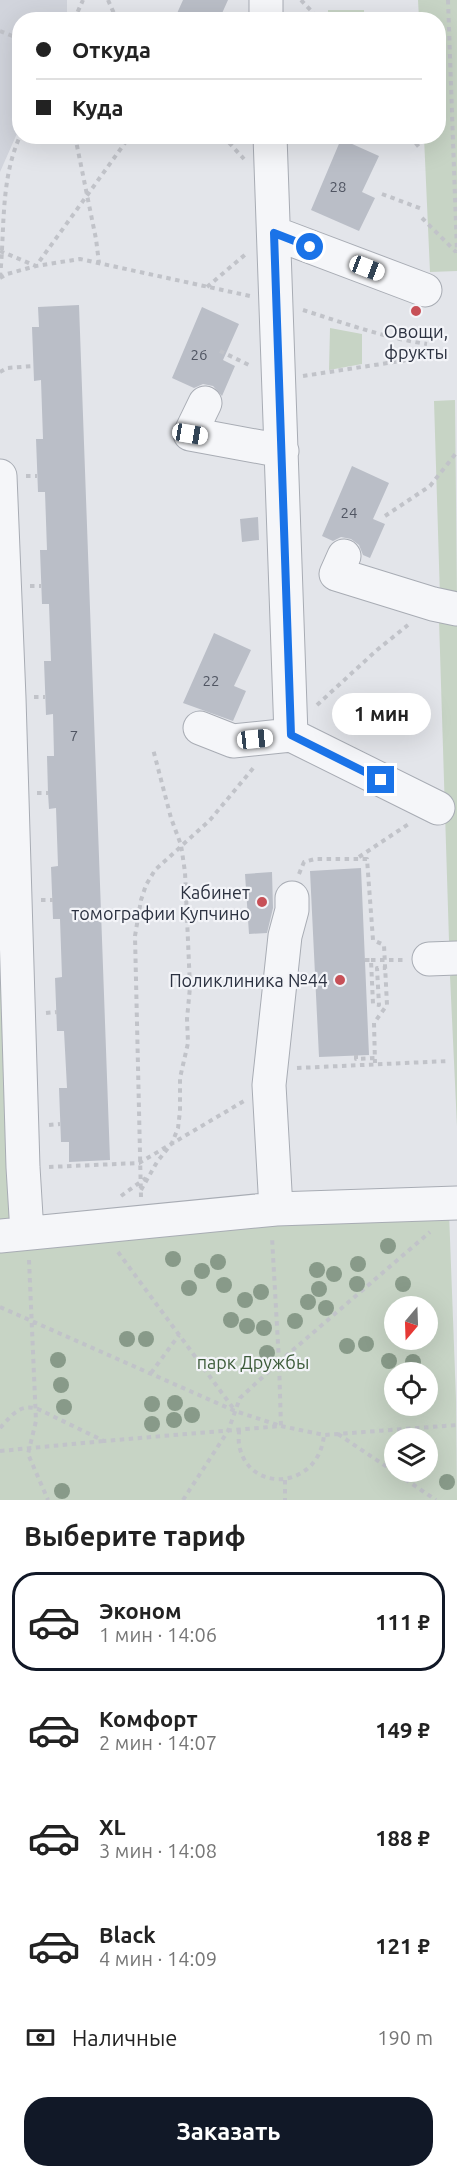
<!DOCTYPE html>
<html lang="ru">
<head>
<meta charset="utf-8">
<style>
  :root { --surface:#fff; --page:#f2f2f2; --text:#222; --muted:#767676; --line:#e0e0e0; --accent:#111827 }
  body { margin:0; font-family:Ubuntu,sans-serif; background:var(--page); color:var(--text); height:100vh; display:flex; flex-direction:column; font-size:22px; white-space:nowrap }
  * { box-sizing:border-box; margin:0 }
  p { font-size:20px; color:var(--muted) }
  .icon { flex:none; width:33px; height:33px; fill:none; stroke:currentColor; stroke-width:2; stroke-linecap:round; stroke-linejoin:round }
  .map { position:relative; height:1500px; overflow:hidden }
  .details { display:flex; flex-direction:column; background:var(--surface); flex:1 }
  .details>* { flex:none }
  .guide { position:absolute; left:12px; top:12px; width:434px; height:132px; border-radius:24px; box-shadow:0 6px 24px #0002; display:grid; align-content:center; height:132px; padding:0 24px; background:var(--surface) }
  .needle { width:39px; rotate:199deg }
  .buttons { position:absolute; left:384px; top:1296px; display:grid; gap:12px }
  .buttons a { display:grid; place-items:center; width:54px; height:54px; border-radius:50%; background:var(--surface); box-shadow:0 6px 24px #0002; font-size:30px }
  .end { position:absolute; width:27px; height:27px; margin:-14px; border:8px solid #1a73e8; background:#fff; box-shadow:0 0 0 3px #fff }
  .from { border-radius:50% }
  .bubble { position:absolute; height:42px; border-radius:21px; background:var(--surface); box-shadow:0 6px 24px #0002; font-size:20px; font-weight:600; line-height:42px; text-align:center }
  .car { position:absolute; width:18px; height:36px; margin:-18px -9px; border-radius:8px; box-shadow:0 0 4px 2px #0007; background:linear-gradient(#fff 24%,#345 0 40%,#fff 0 76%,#345 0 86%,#fff 0) }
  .guide b { display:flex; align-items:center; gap:21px; height:57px; font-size:22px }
  .guide b+b { border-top:2px solid var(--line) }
  .guide i { width:15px; height:15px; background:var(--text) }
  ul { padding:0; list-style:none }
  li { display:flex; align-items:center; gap:18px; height:99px; margin:0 12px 9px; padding:0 12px; border:3px solid transparent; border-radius:24px }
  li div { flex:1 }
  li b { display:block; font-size:22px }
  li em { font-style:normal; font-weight:600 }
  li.current { border-color:var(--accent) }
  li>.icon { width:54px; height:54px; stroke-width:1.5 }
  h2 { padding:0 24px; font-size:27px; line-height:72px }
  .pay { display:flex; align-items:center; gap:15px; height:66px; padding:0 24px; font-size:22px }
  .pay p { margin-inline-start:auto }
  .primary-button { display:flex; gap:12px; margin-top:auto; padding:12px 24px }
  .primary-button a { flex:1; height:69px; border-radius:24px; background:var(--accent); color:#fff; font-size:24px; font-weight:600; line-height:69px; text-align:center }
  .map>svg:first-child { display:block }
</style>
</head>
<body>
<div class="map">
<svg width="457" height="1500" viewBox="0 0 457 1500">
  <rect width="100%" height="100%" fill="#e3e5ea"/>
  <path fill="#d1d4dc" d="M0,0H67V18L20,20L19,129L0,172Z"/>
  <path fill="#c7d4c5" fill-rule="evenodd" d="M418,0H457V271L430,272L424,137L438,136V20L419,19Z
    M328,10H364V19H328Z
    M330,328L362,334V364L329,370Z
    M455,400L457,601L440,597L434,401Z
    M439,620H457V945L449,941Z
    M0,838L13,1212L9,1220H0Z
    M457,973V1126L450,976Z
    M449,1212L456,1399L457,1500H0V1248L107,1237ZM394,1306H428V1340H394ZM394,1372H428V1406H394ZM394,1438H428V1472H394Z"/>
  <path fill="#babec7" d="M183,0H228L219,20H174Z
    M341,139L379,156L362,192L375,198L359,231L311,210Z
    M79,305L110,1160L69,1162V1142H61L59,1088H67L64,1031H57L55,978L62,977L60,919H53L51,867L58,866L56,808L49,809L48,793L47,756H54L53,714L46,715L44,661H51L49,604H42L40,550H47L45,492H38L36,439H43L41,380L34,381L32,327H39L38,307Z
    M202,307L239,324L223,360L235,366L222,396L213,386L203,384L194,388L172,378Z
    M352,466L389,483L373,519L385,524L370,558L363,555L359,545L351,539L341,537L333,541L322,536Z
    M258,517L259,540L242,542L240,519Z
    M214,633L251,650L234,686L246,691L233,721L183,703Z
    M361,868L369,1055L319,1057L310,871Z
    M272,872L273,908L267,933L249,934L245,874Z"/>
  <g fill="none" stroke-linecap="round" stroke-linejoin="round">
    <g stroke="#a8acb4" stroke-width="35">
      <path id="minor" d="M266,0V20
        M270,136L291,735
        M274,233L425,290
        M205,403L190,434L282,451
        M0,476L9,698L23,1167L27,1233
        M344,556L336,574L433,604L457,609
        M200,728L233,741L291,735L438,808
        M429,959L457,958
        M276,1209L269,1085L285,936L292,910V898
        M0,1236L276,1209L457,1203"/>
    </g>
    <path stroke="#c1c3c9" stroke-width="4" stroke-dasharray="4.5 4.5" stroke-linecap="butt" d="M108,0L117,20
      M301,0L320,20
      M448,0L457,253
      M74,20L83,0
      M0,31L20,39
      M75,136L96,239L99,263
      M223,136L244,159
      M410,136L419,147
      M382,194L422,209
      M422,218L456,252
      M0,251L36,266L130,136
      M0,277C5,228 0,181 20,136
      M0,278L7,274L36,266L80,259L250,296
      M207,287L247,253
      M303,310C344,323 385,338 427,344
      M220,351L251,366
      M0,372L7,368L33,366
      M303,376L427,357
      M26,476H37
      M385,516L430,486L457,452
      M30,586H41
      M34,697H45
      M317,705L377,650L408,625
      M37,793H48
      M359,857L410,823
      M299,874L304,862L315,859H367L373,940L384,945L387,1005L374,1023L375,1063
      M41,900H53
      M365,960H371L373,1004L379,1005L377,968H386
      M371,960H403
      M46,1013L57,1012
      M356,1055V1059L375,1058
      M297,1068L449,1061
      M49,1125L60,1124
      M49,1167L139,1163L244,1101
      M141,1190L157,1162L172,1143L178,1128L180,1111V1078L188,1043L187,1019L190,987L185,872L181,845L171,818L153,749
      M121,1196L146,1178
      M141,1197L135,936L141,900L146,885L155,870L210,820L255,766
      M118,1252L233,1408
      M29,1260L36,1421L28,1454L48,1500
      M0,1307L235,1411L281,1426L279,1362L430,1232
      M151,1373L179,1335
      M0,1428C12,1415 20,1403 38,1409L104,1441L281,1426L324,1435L457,1425
      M239,1430C239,1436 238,1443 240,1449C252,1494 319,1488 324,1435
      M338,1434L436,1500
      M0,1451L104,1441
      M285,1480V1500
      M183,1500L228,1431L240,1398L279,1362L272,1237"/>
    <use href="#minor" stroke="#f5f6f9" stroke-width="33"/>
  </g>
  <g fill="#889a89">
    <circle cx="388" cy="1246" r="8"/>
    <circle cx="173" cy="1259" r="8"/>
    <circle cx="218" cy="1262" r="8"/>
    <circle cx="358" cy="1264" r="8"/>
    <circle cx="317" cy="1270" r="8"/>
    <circle cx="202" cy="1271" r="8"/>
    <circle cx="334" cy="1274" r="8"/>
    <circle cx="357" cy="1284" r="8"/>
    <circle cx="403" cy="1284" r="8"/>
    <circle cx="224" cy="1285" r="8"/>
    <circle cx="189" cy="1288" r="8"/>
    <circle cx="319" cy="1289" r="8"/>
    <circle cx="261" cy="1292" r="8"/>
    <circle cx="245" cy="1300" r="8"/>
    <circle cx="308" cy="1302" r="8"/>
    <circle cx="326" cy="1308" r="8"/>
    <circle cx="231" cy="1320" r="8"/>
    <circle cx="295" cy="1321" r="8"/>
    <circle cx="247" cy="1326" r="8"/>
    <circle cx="264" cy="1328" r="8"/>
    <circle cx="127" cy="1339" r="8"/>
    <circle cx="146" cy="1339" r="8"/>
    <circle cx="366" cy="1344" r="8"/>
    <circle cx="347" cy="1346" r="8"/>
    <circle cx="267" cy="1353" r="8"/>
    <circle cx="58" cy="1360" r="8"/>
    <circle cx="389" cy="1361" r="8"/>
    <circle cx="413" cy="1362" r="8"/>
    <circle cx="61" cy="1385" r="8"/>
    <circle cx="175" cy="1403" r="8"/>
    <circle cx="152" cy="1404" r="8"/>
    <circle cx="64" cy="1407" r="8"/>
    <circle cx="192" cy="1415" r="8"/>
    <circle cx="174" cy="1420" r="8"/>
    <circle cx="152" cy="1424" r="8"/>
    <circle cx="447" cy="1482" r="8"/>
    <circle cx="62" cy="1491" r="8"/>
  </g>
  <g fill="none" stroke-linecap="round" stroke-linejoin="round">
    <path stroke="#1a73e8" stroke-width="8" d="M310,247L274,233L291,735L381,780"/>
  </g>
  <g fill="#c75057" stroke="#f3f4f8" stroke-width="2">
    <circle cx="416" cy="311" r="6"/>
    <circle cx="262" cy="902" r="6"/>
    <circle cx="340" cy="980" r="6"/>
  </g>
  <g text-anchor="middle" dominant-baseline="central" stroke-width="4.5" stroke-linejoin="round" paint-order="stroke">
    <g font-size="15" fill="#505562">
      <text x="338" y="186">28</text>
      <text x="199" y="354">26</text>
      <text x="349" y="512">24</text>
      <text x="211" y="680">22</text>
      <text x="74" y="735">7</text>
    </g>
    <g font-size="18" fill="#2c3241" stroke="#f3f4f8" text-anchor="end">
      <text x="416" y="331" text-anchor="middle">Овощи,<tspan x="416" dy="21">фрукты</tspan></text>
      <text x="250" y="892">Кабинет<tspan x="250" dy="21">томографии Купчино</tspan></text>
      <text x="328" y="980">Поликлиника №44</text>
    </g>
    <g font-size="18" fill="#3d5c3a" stroke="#f3f4f8">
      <text x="253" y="1362">парк Дружбы</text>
    </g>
  </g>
</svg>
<div class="buttons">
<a><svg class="needle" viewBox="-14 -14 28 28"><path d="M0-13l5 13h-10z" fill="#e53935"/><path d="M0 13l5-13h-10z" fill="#767676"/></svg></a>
<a><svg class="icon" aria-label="locate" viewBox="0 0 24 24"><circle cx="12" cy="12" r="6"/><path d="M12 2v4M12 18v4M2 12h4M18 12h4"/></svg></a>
<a><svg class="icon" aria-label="layers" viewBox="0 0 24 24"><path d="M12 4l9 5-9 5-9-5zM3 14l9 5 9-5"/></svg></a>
</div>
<i class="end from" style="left:310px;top:247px"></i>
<i class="end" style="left:381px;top:780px"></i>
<div class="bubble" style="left:332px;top:693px;width:99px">1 мин</div>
<i class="car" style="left:367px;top:268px;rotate:111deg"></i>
<i class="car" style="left:190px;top:434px;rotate:100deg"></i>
<i class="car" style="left:255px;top:739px;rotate:84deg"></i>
<div class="guide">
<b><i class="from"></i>Откуда</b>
<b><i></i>Куда</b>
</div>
</div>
<section class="details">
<h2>Выберите тариф</h2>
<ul>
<li class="current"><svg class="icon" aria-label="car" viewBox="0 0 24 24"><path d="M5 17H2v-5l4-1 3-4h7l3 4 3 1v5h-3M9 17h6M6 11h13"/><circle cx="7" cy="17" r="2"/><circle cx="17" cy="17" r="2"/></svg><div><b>Эконом</b><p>1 мин · 14:06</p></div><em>111 ₽</em></li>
<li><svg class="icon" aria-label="car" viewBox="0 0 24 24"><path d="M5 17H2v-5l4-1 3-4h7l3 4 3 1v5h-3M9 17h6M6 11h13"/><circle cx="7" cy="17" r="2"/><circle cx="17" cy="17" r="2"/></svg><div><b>Комфорт</b><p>2 мин · 14:07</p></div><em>149 ₽</em></li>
<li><svg class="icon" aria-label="car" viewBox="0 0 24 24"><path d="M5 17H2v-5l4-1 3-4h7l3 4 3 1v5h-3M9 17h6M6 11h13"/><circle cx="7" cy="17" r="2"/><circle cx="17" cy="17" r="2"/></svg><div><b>XL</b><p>3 мин · 14:08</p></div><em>188 ₽</em></li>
<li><svg class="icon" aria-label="car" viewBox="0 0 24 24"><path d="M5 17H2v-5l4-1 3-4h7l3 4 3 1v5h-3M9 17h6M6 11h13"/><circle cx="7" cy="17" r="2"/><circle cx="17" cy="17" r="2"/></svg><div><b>Black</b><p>4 мин · 14:09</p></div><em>121 ₽</em></li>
</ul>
<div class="pay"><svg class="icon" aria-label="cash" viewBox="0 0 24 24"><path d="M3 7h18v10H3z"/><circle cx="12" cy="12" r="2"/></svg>Наличные<p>190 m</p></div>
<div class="primary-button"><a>Заказать</a></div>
</section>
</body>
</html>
